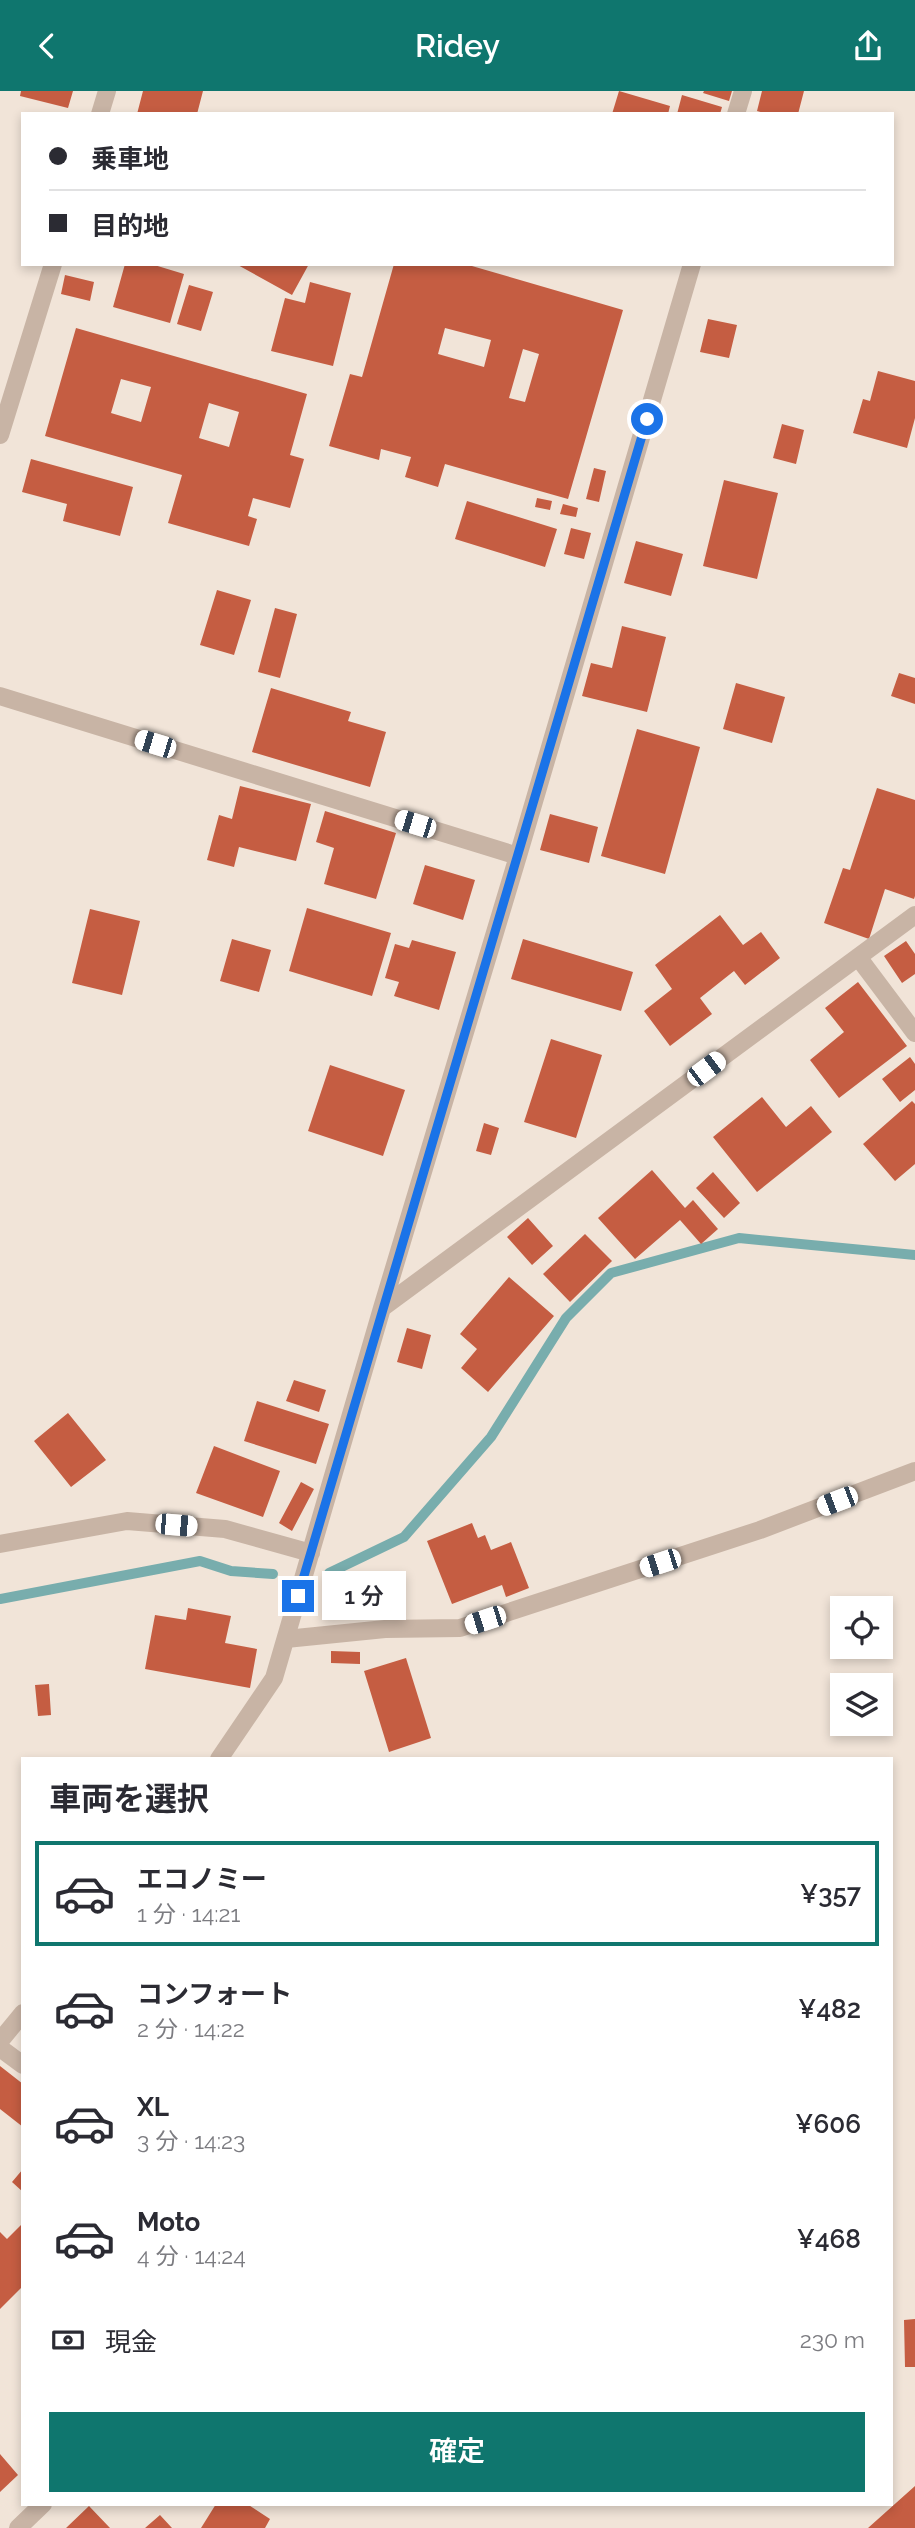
<!DOCTYPE html>
<html lang="ja">
<head>
<meta charset="utf-8">
<style>
  :root { --surface:#fff; --page:#f2f2f3; --text:#2b2b33; --muted:#7c7c81; --line:#e1e1e2; --accent:#0f766e }
  body { margin:0; font-family:Raleway,"Noto Sans JP",sans-serif; background:var(--page); color:var(--text); height:100vh; display:flex; flex-direction:column; font-size:26px; white-space:nowrap }
  * { box-sizing:border-box; margin:0 }
  p { font-size:23px; color:var(--muted) }
  .icon { flex:none; width:38px; height:38px; fill:none; stroke:currentColor; stroke-width:2; stroke-linecap:round; stroke-linejoin:round }
  .map { position:relative; flex:1; overflow:hidden }
  .details { position:absolute; left:21px; top:1666px; width:872px; height:749px; display:flex; flex-direction:column; background:var(--surface); border-radius:0px; box-shadow:0 4px 10px #0003 }
  .details>* { flex:none }
  .hud { position:absolute; left:21px; top:21px; width:873px; height:154px; border-radius:0px; box-shadow:0 4px 10px #0003; display:grid; align-content:center; height:154px; padding:0 28px; background:var(--surface) }
  .tools { position:absolute; left:830px; top:1505px; display:grid; gap:14px }
  .tools a { display:grid; place-items:center; width:63px; height:63px; border-radius:0px; background:var(--surface); box-shadow:0 4px 10px #0003; font-size:35px }
  .end { position:absolute; width:32px; height:32px; margin:-16px; border:9px solid #1a73e8; background:#fff; box-shadow:0 0 0 4px #fff }
  .from { border-radius:50% }
  .bubble { position:absolute; height:49px; border-radius:0px; background:var(--surface); box-shadow:0 4px 10px #0003; font-size:23px; font-weight:600; line-height:49px; text-align:center }
  .car { position:absolute; width:21px; height:42px; margin:-21px -10px; border-radius:9px; box-shadow:0 0 5px 2px #0007; background:linear-gradient(#fff 24%,#345 0 40%,#fff 0 76%,#345 0 86%,#fff 0) }
  .hud b { display:flex; align-items:center; gap:24px; height:66px; font-size:26px }
  .hud b+b { border-top:2px solid var(--line) }
  .hud i { width:18px; height:18px; background:var(--text) }
  ul { padding:0; list-style:none }
  li { display:flex; align-items:center; gap:21px; height:105px; margin:0 14px 10px; padding:0 14px; border:4px solid transparent; border-radius:0px }
  li div { flex:1 }
  li b { display:block; font-size:26px }
  li em { font-style:normal; font-weight:600 }
  li.on { border-color:var(--accent) }
  li>.icon { width:63px; height:63px; stroke-width:1.5 }
  h2 { padding:0 28px; font-size:32px; line-height:84px }
  .pay { display:flex; align-items:center; gap:18px; height:77px; padding:0 28px; font-size:26px }
  .pay p { margin-inline-start:auto }
  .primary-button { display:flex; gap:14px; margin-top:auto; padding:14px 28px }
  .primary-button a { flex:1; height:80px; border-radius:0px; background:var(--accent); color:#fff; font-size:28px; font-weight:600; line-height:80px; text-align:center }
  header { display:flex; justify-content:space-between; align-items:center; height:91px; padding:0 28px; background:var(--accent); color:#fff; font-size:32px; font-weight:600 }
  .map>svg:first-child { display:block }
</style>
</head>
<body>
<header><svg class="icon" aria-label="back" viewBox="0 0 24 24"><path d="M15 5l-7 7 7 7"/></svg>Ridey<svg class="icon" aria-label="share" viewBox="0 0 24 24"><path d="M12 15V3M7 8l5-5 5 5M5 13v7h14v-7"/></svg></header>
<div class="map">
<svg width="915" height="2437" viewBox="0 0 915 2437">
  <rect width="100%" height="100%" fill="#f1e4d8"/>
  <g fill="none" stroke-linecap="round" stroke-linejoin="round">
    <path stroke="#78adad" stroke-width="10" d="M329,1482L404,1446L491,1346L566,1227L611,1182L739,1147L915,1164
      M0,1508L200,1470L231,1480L273,1483"/>
  </g>
  <path fill="#c55d42" fill-rule="evenodd" d="M21,0H73L68,17L20,5Z
    M143,0H203L197,23H137Z
    M619,0L670,15L668,23H612Z
    M704,0H732L729,10L703,2Z
    M762,0H804L798,23H767L757,20Z
    M682,4L722,16L720,23H677Z
    M125,173H151L184,183L170,232L113,216Z
    M236,173H309L292,204Z
    M394,173H465L623,219L568,408L445,373L438,396L405,386L411,366L381,358L379,369L329,355L350,283L362,286ZM445,237L491,249L484,276L438,263ZM523,258L539,263L525,311L509,307Z
    M65,184L94,191L90,210L61,203Z
    M310,191L351,202L333,275L271,260L285,207L305,212Z
    M189,194L213,201L201,240L177,233Z
    M708,228L737,234L729,267L700,261Z
    M76,237L307,303L290,364L304,368L290,417L253,407L248,425L257,428L249,455L168,432L182,384L45,345ZM121,288L151,296L141,331L111,322ZM209,312L239,321L229,356L199,347Z
    M878,280L915,290V327L907,357L853,342L863,308L870,310Z
    M782,333L804,339L796,373L773,367Z
    M31,368L133,396L120,445L63,430L67,413L22,401Z
    M594,377L606,380L599,411L586,408Z
    M724,389L778,402L757,488L703,475Z
    M537,407L552,410L550,419L535,416Z
    M467,410L557,438L545,476L455,448Z
    M563,413L578,417L576,426L560,423Z
    M571,437L591,442L584,468L564,463Z
    M636,450L683,463L671,505L624,492Z
    M217,499L251,509L234,564L200,554Z
    M275,517L297,523L280,587L258,581Z
    M622,535L666,546L647,621L582,605L591,572L612,577Z
    M899,582L915,587V613L891,605Z
    M736,592L785,606L772,652L723,638Z
    M271,597L351,621L348,630L386,641L370,696L252,661Z
    M637,638L700,656L665,783L601,765Z
    M240,695L311,713L296,770L239,756L234,776L207,769L219,724L232,728Z
    M877,697L915,709V805L914,808L885,798L869,848L824,832L843,777L850,779Z
    M325,720L396,742L376,808L324,793L334,757L316,751Z
    M550,723L598,736L589,772L540,759Z
    M425,774L475,789L463,829L413,813Z
    M307,817L391,842L372,905L289,880Z
    M90,818L140,830L122,904L72,892Z
    M720,824L743,854L761,841L780,867L745,894L734,880L700,907L712,923L670,955L644,920L672,898L655,874Z
    M232,848L271,859L259,901L220,890Z
    M523,848L633,881L621,920L511,888Z
    M412,849L456,861L439,919L394,905L399,891L385,887L395,853L409,857Z
    M906,850L915,863V883L902,892L884,865Z
    M858,891L907,955L839,1007L810,969L844,941L825,917Z
    M551,948L602,964L576,1047L524,1031Z
    M910,966L915,973V999L900,1011L882,988Z
    M330,974L405,999L383,1065L308,1040Z
    M762,1006L786,1036L811,1015L832,1041L757,1101L713,1046Z
    M912,1010L915,1013V1073L895,1090L863,1053Z
    M484,1032L499,1037L491,1064L476,1060Z
    M652,1079L685,1117L693,1109L718,1138L701,1153L680,1129L635,1168L598,1127Z
    M713,1081L740,1112L724,1127L696,1097Z
    M528,1127L553,1155L532,1174L507,1146Z
    M585,1143L612,1170L570,1211L543,1183Z
    M509,1186L554,1225L488,1301L461,1277L477,1258L460,1243Z
    M407,1237L431,1244L422,1278L397,1271Z
    M294,1289L326,1299L319,1321L286,1310Z
    M257,1310L329,1333L316,1373L244,1350Z
    M68,1322L106,1369L71,1396L34,1350Z
    M214,1355L280,1380L263,1426L196,1402Z
    M301,1391L314,1398L292,1440L279,1432Z
    M472,1432L478,1447L485,1444L491,1459L511,1451L529,1497L506,1506L502,1494L452,1513L427,1450Z
    M188,1517L231,1525L225,1552L257,1558L250,1597L145,1578L155,1524L186,1529Z
    M331,1560L360,1561V1573L331,1572Z
    M406,1567L431,1647L389,1661L364,1580Z
    M49,1593L51,1624L38,1625L35,1594Z
    M0,1975L23,1993V2036L0,2018Z
    M23,2078V2101L12,2091Z
    M23,2132V2195L0,2218V2141L7,2148Z
    M915,2228V2276H905L904,2229Z
    M0,2363L18,2384L0,2401Z
    M915,2395V2437H868Z
    M216,2413H247L270,2428L265,2437H201Z
    M89,2415L110,2437H66Z
    M160,2424L172,2437H145Z"/>
  <g fill="none" stroke-linecap="round" stroke-linejoin="round">
    <path stroke="#c8b4a5" stroke-width="18" d="M100,23L107,0
      M736,23L743,0
      M0,344L53,173
      M0,605L518,765
      M858,866L915,942
      M382,1217L915,824
      M0,1453L127,1430L225,1438L311,1462
      M286,1548L385,1538L460,1537L760,1439L915,1380
      M219,1668L274,1587L382,1217L518,765L692,173
      M0,1950L23,1922
      M0,1957L23,1974
      M18,2437L43,2413"/>
  </g>
  <g fill="none" stroke-linecap="round" stroke-linejoin="round">
    <path stroke="#1a73e8" stroke-width="9" d="M298,1505C412,1112 533,721 647,328"/>
  </g>
</svg>
<div class="tools">
<a><svg class="icon" aria-label="locate" viewBox="0 0 24 24"><circle cx="12" cy="12" r="6"/><path d="M12 2v4M12 18v4M2 12h4M18 12h4"/></svg></a>
<a><svg class="icon" aria-label="layers" viewBox="0 0 24 24"><path d="M12 4l9 5-9 5-9-5zM3 14l9 5 9-5"/></svg></a>
</div>
<i class="end from" style="left:647px;top:328px"></i>
<i class="end" style="left:298px;top:1505px"></i>
<div class="bubble" style="left:322px;top:1480px;width:84px">1 分</div>
<i class="car" style="left:155px;top:653px;rotate:287deg"></i>
<i class="car" style="left:415px;top:733px;rotate:287deg"></i>
<i class="car" style="left:706px;top:978px;rotate:53deg"></i>
<i class="car" style="left:837px;top:1410px;rotate:249deg"></i>
<i class="car" style="left:176px;top:1434px;rotate:95deg"></i>
<i class="car" style="left:660px;top:1472px;rotate:252deg"></i>
<i class="car" style="left:485px;top:1529px;rotate:252deg"></i>
<div class="hud">
<b><i class="from"></i>乗車地</b>
<b><i></i>目的地</b>
</div>
<section class="details">
<h2>車両を選択</h2>
<ul>
<li class="on"><svg class="icon" aria-label="car" viewBox="0 0 24 24"><path d="M5 17H2v-5l4-1 3-4h7l3 4 3 1v5h-3M9 17h6M6 11h13"/><circle cx="7" cy="17" r="2"/><circle cx="17" cy="17" r="2"/></svg><div><b>エコノミー</b><p>1 分 · 14:21</p></div><em>¥357</em></li>
<li><svg class="icon" aria-label="car" viewBox="0 0 24 24"><path d="M5 17H2v-5l4-1 3-4h7l3 4 3 1v5h-3M9 17h6M6 11h13"/><circle cx="7" cy="17" r="2"/><circle cx="17" cy="17" r="2"/></svg><div><b>コンフォート</b><p>2 分 · 14:22</p></div><em>¥482</em></li>
<li><svg class="icon" aria-label="car" viewBox="0 0 24 24"><path d="M5 17H2v-5l4-1 3-4h7l3 4 3 1v5h-3M9 17h6M6 11h13"/><circle cx="7" cy="17" r="2"/><circle cx="17" cy="17" r="2"/></svg><div><b>XL</b><p>3 分 · 14:23</p></div><em>¥606</em></li>
<li><svg class="icon" aria-label="car" viewBox="0 0 24 24"><path d="M5 17H2v-5l4-1 3-4h7l3 4 3 1v5h-3M9 17h6M6 11h13"/><circle cx="7" cy="17" r="2"/><circle cx="17" cy="17" r="2"/></svg><div><b>Moto</b><p>4 分 · 14:24</p></div><em>¥468</em></li>
</ul>
<div class="pay"><svg class="icon" aria-label="cash" viewBox="0 0 24 24"><path d="M3 7h18v10H3z"/><circle cx="12" cy="12" r="2"/></svg>現金<p>230 m</p></div>
<div class="primary-button"><a>確定</a></div>
</section>
</div>
</body>
</html>
